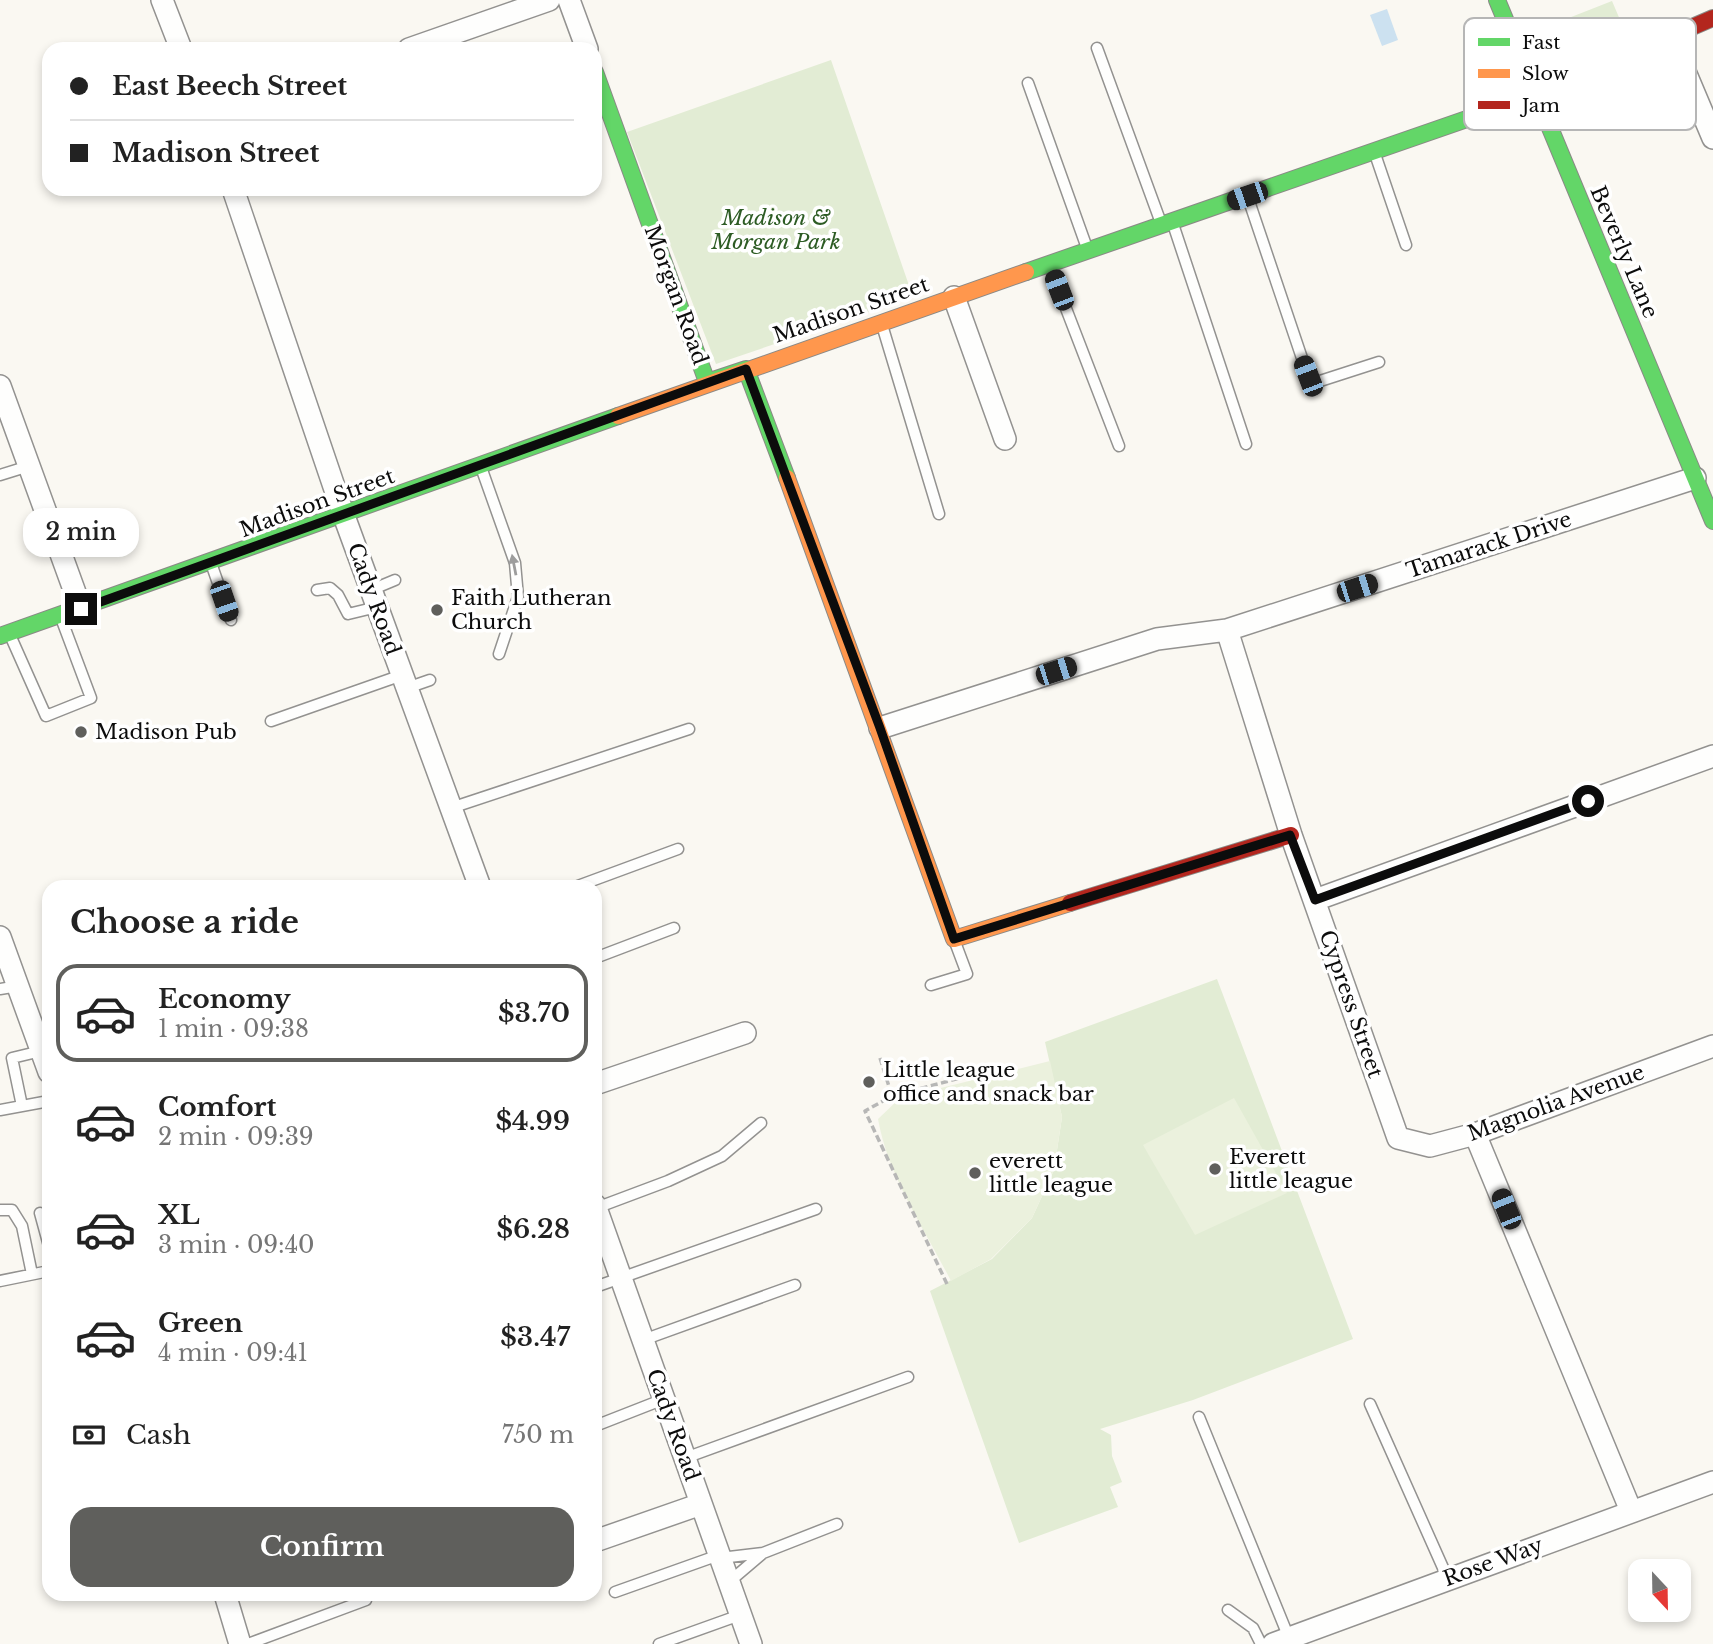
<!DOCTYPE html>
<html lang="en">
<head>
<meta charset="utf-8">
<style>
  :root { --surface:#fff; --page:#f2f2f2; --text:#222; --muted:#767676; --line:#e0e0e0; --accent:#5f5f5c }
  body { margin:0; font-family:"Libre Baskerville",serif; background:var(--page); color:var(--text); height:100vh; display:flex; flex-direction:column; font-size:26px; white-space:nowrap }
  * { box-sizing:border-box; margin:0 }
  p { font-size:23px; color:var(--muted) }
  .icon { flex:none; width:38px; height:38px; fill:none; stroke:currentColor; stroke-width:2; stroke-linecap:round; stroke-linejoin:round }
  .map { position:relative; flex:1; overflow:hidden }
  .drawer { position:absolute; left:42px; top:880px; width:560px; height:721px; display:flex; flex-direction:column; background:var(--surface); border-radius:21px; box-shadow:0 4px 10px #0003 }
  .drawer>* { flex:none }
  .hud { position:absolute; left:42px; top:42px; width:560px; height:154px; border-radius:21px; box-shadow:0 4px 10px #0003; display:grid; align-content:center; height:154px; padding:0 28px; background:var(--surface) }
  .needle { width:46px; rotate:158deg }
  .buttons { position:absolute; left:1628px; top:1559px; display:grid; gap:14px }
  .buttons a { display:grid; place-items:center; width:63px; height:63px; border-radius:14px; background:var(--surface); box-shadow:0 4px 10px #0003; font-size:35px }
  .end { position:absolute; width:32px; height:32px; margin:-16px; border:9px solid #0c0c0c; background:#fff; box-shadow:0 0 0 4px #fff }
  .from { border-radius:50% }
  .bubble { position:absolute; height:49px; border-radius:21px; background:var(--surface); box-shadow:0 4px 10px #0003; font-size:23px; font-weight:600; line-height:49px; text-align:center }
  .car { position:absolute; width:21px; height:42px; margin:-21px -10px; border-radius:9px; box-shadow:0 0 5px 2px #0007; background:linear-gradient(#222 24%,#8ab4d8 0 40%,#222 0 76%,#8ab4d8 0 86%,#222 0) }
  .hud b { display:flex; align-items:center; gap:24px; height:66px; font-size:26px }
  .hud b+b { border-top:2px solid var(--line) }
  .hud i { width:18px; height:18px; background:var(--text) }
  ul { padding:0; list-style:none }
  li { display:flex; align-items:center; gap:21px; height:98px; margin:0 14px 10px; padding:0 14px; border:4px solid transparent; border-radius:21px }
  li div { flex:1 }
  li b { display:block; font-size:26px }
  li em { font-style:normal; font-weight:600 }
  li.current { border-color:var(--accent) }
  li>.icon { width:63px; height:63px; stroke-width:1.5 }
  h2 { padding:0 28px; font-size:32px; line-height:84px }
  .pay { display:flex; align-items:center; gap:18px; height:77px; padding:0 28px; font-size:26px }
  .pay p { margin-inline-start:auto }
  .button { display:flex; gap:14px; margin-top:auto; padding:14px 28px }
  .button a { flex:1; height:80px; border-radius:21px; background:var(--accent); color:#fff; font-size:28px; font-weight:600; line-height:80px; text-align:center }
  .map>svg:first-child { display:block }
</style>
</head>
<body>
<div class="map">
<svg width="1713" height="1644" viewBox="0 0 1713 1644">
  <rect width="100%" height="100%" fill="#faf8f2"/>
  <path fill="#e2ecd4" d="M1612,1L1624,29L1548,63L1533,32Z
    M831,60L913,297L716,364L627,132Z
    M1217,979L1353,1339L1193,1400L1100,1429L1111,1435L1112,1456L1122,1482L1110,1487L1118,1507L1019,1543L930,1291L992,1259L1032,1218L1054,1170L1062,1117L1045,1042Z"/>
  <path fill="#ebf1dd" d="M1050,1061L1062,1117L1054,1170L1032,1218L991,1259L951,1281C925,1230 888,1176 878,1119L900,1098Z
    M1234,1098L1287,1193L1195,1235L1143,1145Z"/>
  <path fill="#cce1f0" d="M1387,9L1398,40L1382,46L1370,15Z"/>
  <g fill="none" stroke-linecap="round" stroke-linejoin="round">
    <g stroke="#939290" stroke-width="13">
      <path id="lane" d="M1097,48L1161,223
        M1028,83L1087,248
        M1375,154L1406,245
        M1248,198L1308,376L1317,382L1379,362
        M1173,224L1246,444
        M1050,267L1119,446
        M882,325L939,514
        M482,470L515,563L518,597L499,654
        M0,475L29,466
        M212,566L231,620
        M317,590L330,588L338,595L348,614L377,607
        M371,590L395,580
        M10,635L46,716L91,698L61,618
        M407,688L430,680
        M271,721L402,675
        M451,808L689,729
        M575,887L678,849
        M595,958L674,928
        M931,985L967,974L955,942
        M0,989L18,986
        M22,1106L12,1058L41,1051
        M0,1110L49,1101
        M596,1208L668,1181L722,1156L761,1123
        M0,1210H12L22,1226L32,1274
        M40,1213L49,1246
        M0,1281L49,1271
        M595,1287L816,1209
        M643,1340L795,1285
        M1370,1404L1448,1579
        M1199,1417L1289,1638
        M595,1426L664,1399
        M685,1458L908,1377
        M763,1553L837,1524
        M615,1592L719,1555L729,1557L763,1553L729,1582
        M1228,1610L1253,1628L1261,1644
        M248,1644L366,1600
        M659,1644L740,1615"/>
    </g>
    <g stroke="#939290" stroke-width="24">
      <path id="street" d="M162,0L181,49
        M569,0L587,49
        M1670,36L1713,138
        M409,49L549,0
        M233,189L344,516L480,887
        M954,297L1005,439
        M0,386L81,609
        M1227,630L1291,835L1398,1138L1430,1146L1475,1134L1713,1046
        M880,728L1157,639L1227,630L1695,478
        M1315,900L1713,756
        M0,937L49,1072
        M595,1084L745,1033
        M1475,1134L1631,1511
        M595,1205L751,1644
        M595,1541L701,1504
        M225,1594L240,1644
        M1273,1644L1713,1482"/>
    </g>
    <g stroke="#8a8986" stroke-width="18">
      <path id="fast" d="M1497,0L1713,521
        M595,72L707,382L746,369L787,478
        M1026,272L1536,95L1581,75
        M0,636L618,416"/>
    </g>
    <g stroke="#8a8986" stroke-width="18">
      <path id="slow" d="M618,416L1026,272
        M787,478L954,939L1070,903"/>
    </g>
    <g stroke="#8a8986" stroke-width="18">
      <path id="jam" d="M1581,75L1713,18
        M1070,903L1291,835"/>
    </g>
    <path stroke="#b7b7b6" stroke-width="3.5" stroke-dasharray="7 3.5" stroke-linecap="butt" d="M1539,40L1602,38
      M880,1058L892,1096
      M947,1284L865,1111L892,1096L964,1077"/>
    <use href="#lane" stroke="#fefefd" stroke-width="10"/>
    <use href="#street" stroke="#fefefd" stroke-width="21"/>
    <use href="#fast" stroke="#63d668" stroke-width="16"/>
    <use href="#slow" stroke="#ff974d" stroke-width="16"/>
    <use href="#jam" stroke="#b3261e" stroke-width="16"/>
  </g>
  <defs><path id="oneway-solid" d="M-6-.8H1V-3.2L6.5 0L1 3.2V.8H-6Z" transform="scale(1.75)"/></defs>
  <use fill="#9d9d9d" href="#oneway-solid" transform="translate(514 565) rotate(-101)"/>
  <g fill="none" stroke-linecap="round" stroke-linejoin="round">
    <path stroke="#0c0c0c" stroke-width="9" d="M81,609L746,369L880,728L954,939L1290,835L1315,900L1588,801"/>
  </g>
  <g fill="#5f5f5c" stroke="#fff" stroke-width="2.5">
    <circle cx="437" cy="610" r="7"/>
    <circle cx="81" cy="732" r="7"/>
    <circle cx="869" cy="1082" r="7"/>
    <circle cx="1215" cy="1169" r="7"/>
    <circle cx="975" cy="1173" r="7"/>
  </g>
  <g text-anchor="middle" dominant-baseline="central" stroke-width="7" stroke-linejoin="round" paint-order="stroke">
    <g font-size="21" font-style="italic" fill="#2d5c24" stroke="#fff">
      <text x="776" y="218">Madison &amp;<tspan x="776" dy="24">Morgan Park</tspan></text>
    </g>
    <g font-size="21" fill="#0c0c0c" stroke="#fff">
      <text transform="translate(1624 252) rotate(67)">Beverly Lane</text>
      <text transform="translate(676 295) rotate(70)">Morgan Road</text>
      <text transform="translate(851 310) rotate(-19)">Madison Street</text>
      <text transform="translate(317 503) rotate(-20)">Madison Street</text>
      <text transform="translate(1489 545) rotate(-18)">Tamarack Drive</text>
      <text transform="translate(374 599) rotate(70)">Cady Road</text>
      <text transform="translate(1351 1004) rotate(71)">Cypress Street</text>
      <text transform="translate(1556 1103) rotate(-20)">Magnolia Avenue</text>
      <text transform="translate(673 1425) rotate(70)">Cady Road</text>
      <text transform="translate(1493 1562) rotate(-20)">Rose Way</text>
    </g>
    <g font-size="21" fill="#0c0c0c" stroke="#fff" text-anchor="start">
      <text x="451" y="598">Faith Lutheran<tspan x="451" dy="24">Church</tspan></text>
      <text x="95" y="732">Madison Pub</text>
      <text x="883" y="1070">Little league<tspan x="883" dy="24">office and snack bar</tspan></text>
      <text x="1229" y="1157">Everett<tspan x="1229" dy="24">little league</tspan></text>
      <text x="989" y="1161">everett<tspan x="989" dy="24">little league</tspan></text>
    </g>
  </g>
  <rect x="1464" y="18" width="232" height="112" rx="10" fill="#fff" stroke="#b6b6b6" stroke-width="2"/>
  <rect x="1478" y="38" width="32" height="8" fill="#63d668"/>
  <rect x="1478" y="69" width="32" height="9" fill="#ff974d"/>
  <rect x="1478" y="101" width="32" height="8" fill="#b3261e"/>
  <g font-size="19" fill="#0c0c0c">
    <text x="1522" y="49">Fast</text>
    <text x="1522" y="80">Slow</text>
    <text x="1522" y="112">Jam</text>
  </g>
</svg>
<div class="buttons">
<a><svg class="needle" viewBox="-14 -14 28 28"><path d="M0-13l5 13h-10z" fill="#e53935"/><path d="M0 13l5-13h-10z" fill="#767676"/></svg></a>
</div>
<i class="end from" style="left:1588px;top:801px"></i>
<i class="end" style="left:81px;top:609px"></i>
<div class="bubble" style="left:23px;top:508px;width:116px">2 min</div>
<i class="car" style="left:1247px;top:196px;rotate:251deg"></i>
<i class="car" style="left:1059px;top:290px;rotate:339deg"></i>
<i class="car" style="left:1308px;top:376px;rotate:339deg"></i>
<i class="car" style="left:1357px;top:588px;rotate:72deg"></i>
<i class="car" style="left:224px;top:601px;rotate:161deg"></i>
<i class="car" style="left:1056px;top:671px;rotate:72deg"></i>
<i class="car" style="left:1506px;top:1209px;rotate:338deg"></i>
<div class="hud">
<b><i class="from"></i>East Beech Street</b>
<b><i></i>Madison Street</b>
</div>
<section class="drawer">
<h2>Choose a ride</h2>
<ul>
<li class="current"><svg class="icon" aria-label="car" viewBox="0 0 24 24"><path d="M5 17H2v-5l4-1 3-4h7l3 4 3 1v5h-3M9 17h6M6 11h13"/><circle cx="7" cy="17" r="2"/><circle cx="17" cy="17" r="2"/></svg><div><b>Economy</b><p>1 min · 09:38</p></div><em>$3.70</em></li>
<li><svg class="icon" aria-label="car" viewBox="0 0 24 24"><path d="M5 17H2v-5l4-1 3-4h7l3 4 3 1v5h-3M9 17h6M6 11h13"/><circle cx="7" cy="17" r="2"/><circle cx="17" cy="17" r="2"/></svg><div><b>Comfort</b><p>2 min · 09:39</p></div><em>$4.99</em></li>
<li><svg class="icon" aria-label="car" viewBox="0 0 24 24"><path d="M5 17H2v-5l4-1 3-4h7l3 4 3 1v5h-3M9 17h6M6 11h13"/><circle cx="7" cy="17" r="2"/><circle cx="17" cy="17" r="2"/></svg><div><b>XL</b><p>3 min · 09:40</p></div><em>$6.28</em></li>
<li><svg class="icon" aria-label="car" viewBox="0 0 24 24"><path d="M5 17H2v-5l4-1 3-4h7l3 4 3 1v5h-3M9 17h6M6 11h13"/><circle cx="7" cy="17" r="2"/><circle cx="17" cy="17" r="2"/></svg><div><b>Green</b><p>4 min · 09:41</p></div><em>$3.47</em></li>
</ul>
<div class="pay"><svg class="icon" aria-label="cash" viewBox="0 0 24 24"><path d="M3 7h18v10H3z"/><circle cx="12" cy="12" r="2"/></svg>Cash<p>750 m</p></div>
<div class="button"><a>Confirm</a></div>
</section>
</div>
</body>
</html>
